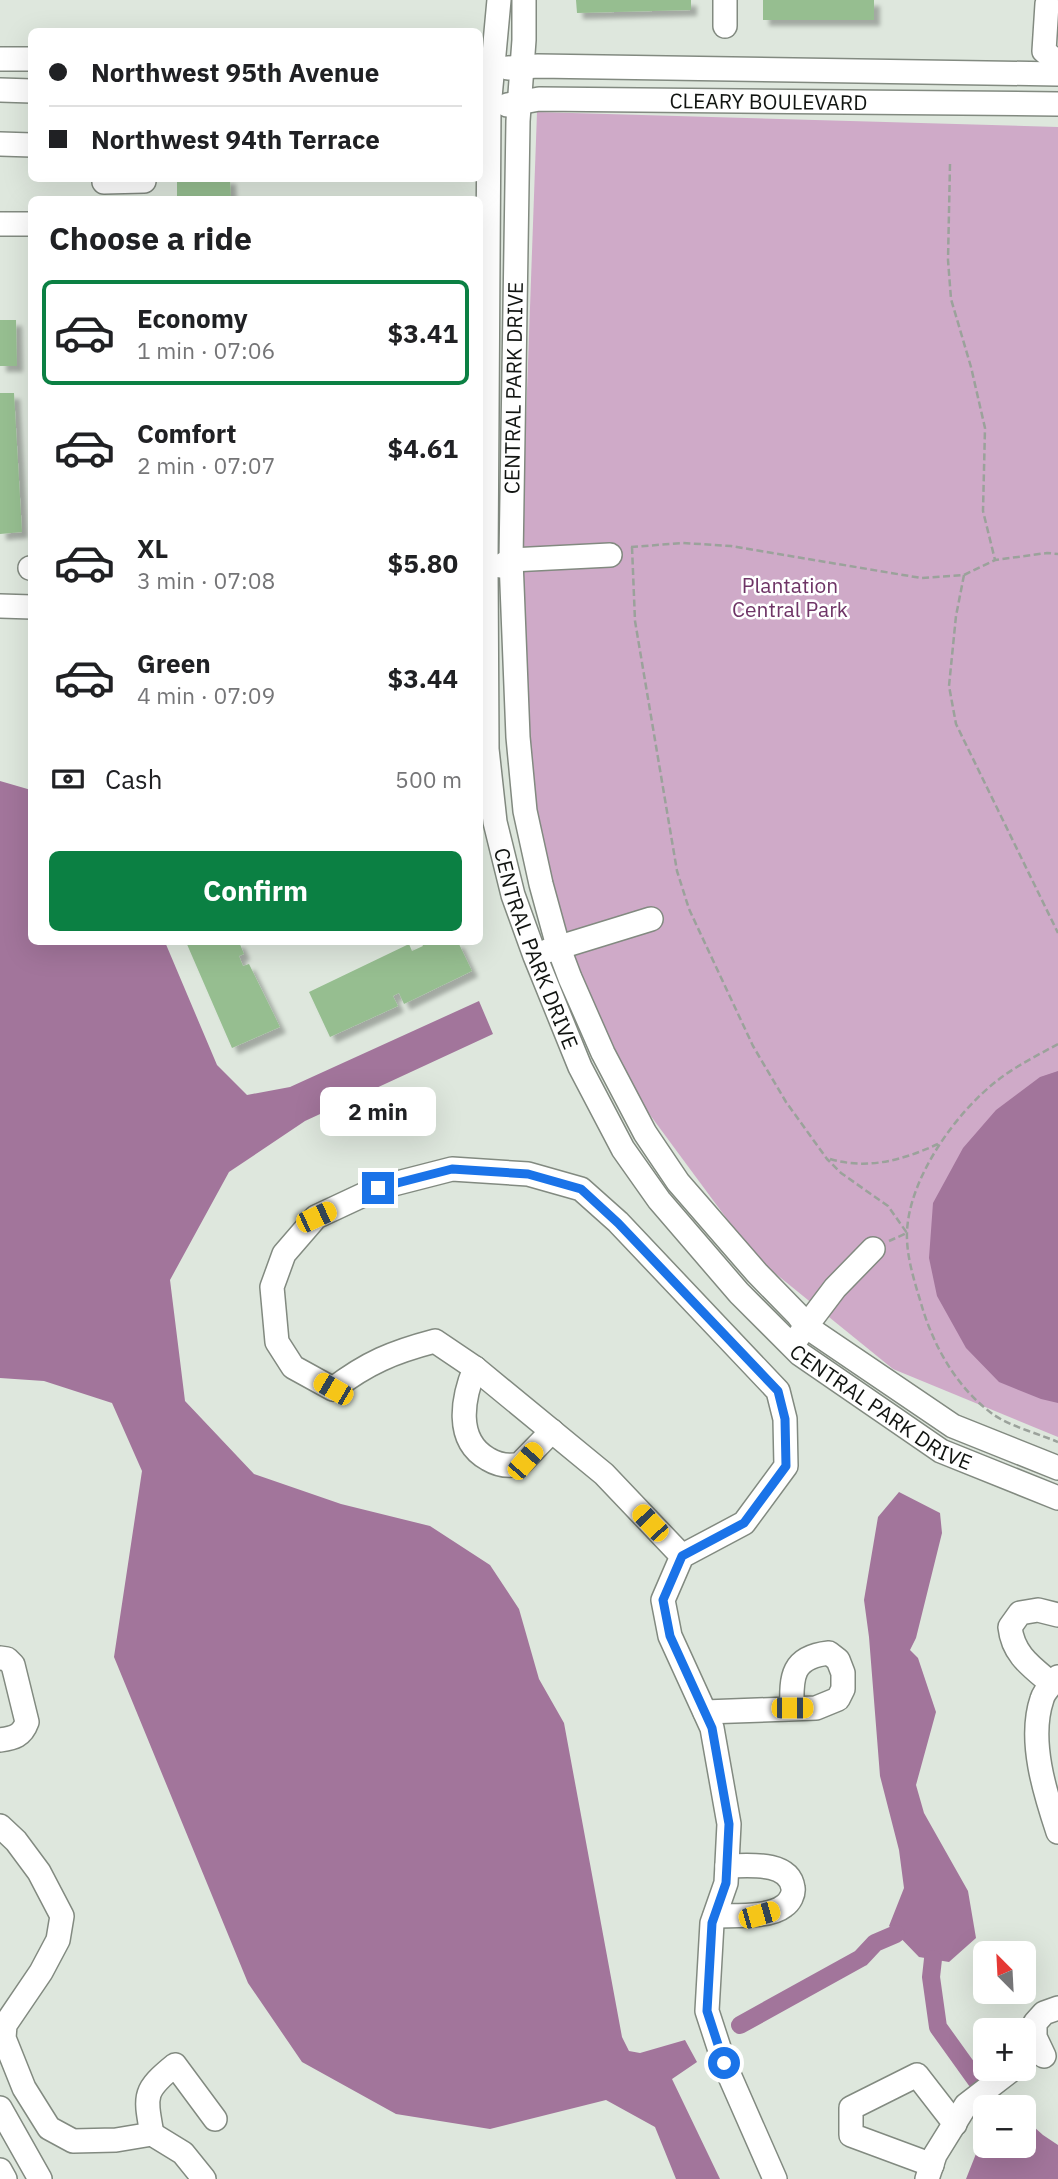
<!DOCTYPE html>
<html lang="en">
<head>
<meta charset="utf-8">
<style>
  :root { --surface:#fff; --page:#f2f2f2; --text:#202124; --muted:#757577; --line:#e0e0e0; --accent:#0b8043 }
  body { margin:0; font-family:"IBM Plex Sans",sans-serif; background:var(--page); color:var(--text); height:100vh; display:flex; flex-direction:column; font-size:26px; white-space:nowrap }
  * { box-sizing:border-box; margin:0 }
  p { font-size:23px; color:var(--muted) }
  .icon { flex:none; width:38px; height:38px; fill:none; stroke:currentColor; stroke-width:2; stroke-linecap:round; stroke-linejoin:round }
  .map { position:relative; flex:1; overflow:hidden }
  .panel { position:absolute; left:28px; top:196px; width:455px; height:749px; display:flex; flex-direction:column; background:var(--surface); border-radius:10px; box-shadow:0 7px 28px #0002 }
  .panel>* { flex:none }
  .top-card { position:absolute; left:28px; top:28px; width:455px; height:154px; border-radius:10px; box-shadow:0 7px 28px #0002; display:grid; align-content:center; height:154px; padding:0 21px; background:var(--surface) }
  .needle { width:46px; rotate:336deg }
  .fabs { position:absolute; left:973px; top:1941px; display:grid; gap:14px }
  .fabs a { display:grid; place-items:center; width:63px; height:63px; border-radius:10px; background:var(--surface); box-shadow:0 7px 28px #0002; font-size:35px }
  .end { position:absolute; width:32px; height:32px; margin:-16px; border:9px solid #1a73e8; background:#fff; box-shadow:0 0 0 4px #fff }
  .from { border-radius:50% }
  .bubble { position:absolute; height:49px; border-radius:10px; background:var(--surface); box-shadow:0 7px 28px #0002; font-size:23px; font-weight:700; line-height:49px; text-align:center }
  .car { position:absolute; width:21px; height:42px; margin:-21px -10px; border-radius:9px; box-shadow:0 0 5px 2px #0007; background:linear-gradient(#f5c518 24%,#345 0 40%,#f5c518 0 76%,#345 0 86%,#f5c518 0) }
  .top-card b { display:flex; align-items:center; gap:24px; height:66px; font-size:26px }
  .top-card b+b { border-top:2px solid var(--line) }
  .top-card i { width:18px; height:18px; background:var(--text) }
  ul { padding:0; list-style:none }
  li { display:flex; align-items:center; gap:21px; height:105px; margin:0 14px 10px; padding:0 7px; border:4px solid transparent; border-radius:10px }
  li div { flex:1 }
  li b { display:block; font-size:26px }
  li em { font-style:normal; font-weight:700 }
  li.on { border-color:var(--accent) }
  li>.icon { width:63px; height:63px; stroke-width:1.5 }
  h2 { padding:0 21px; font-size:32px; line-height:84px }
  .pay { display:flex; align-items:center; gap:18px; height:77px; padding:0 21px; font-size:26px }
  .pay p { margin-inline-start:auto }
  .cta { display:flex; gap:14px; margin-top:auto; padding:14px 21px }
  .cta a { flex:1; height:80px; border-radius:10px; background:var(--accent); color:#fff; font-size:28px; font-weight:700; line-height:80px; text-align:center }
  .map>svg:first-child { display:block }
</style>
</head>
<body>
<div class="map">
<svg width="1058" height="2179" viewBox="0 0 1058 2179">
  <defs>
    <filter id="shadow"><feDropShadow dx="6" dy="6" stdDeviation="2" flood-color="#0004"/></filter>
  </defs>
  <rect width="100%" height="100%" fill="#dee7dd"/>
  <path fill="#cfaac8" d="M537,112L1058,127V1437L893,1369L755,1257L636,1096L567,954L531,808L520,587Z"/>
  <path fill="#a2759b" d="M0,781L31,790L32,942H165L217,1065L247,1095L290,1087L479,1001L493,1034L305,1121L229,1172L170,1280L185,1401L254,1474L341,1504L430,1526L490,1565L519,1609L539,1679L564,1723L622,2037L629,2051L640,2053L685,2040L697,2062L672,2079L720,2179H676L655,2127L606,2100L490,2129L396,2114L302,2062L248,1983L114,1657L142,1471L112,1403L44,1381L0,1378Z
    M1058,1071V1403L1041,1399L999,1382L966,1348L937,1296L929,1258L933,1203L963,1148L996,1110L1040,1077Z
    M899,1492L940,1513L942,1533L916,1638L910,1650L918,1658L936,1712L916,1785L924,1813L968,1891L976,1938L949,1962L919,1957L889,1926L904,1888L899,1850L880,1776L869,1637L864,1600L878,1517Z
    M1024,2118L1043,2135L1058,2145V2179H966L985,2131V2146H1024Z"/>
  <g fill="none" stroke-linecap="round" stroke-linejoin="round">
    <path stroke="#a2759b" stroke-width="18" d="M933,1959L931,1977L938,2027L976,2080
      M740,2025L861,1958L875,1943L896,1934"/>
  </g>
  <path fill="#96be90" filter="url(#shadow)" d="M576,0H691V10L577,13Z
    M763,0H874V20H763Z
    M177,178H230L231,200H177Z
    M0,320H16L17,366H0Z
    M0,393H14L22,532L0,534Z
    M186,942H239L244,954L239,956L243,966L249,964L280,1027L232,1048Z
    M421,942H458L472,971L404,1004L399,993L393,996L398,1006L330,1037L309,992L409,944L412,951L423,946Z"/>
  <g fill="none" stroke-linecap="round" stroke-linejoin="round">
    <g stroke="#828a80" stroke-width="26">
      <g id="minor">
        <path id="s1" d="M499,0L489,108L486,563L487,749L495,822L513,895L535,956L580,1067L623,1149L659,1200L739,1293L800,1354L941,1451L1058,1498"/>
        <path d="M524,0V40L518,121L511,560L518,737L525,811L541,884L558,946L570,978L603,1053L645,1133L678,1182L757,1273L798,1315L807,1327L953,1426L1058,1468"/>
        <path d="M1047,4L1044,51L1058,63"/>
        <path d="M725,26V0"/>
        <path d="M0,59H32"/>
        <path d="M508,68L538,66L1058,74"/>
        <path d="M0,90L32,91"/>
        <path id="s2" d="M507,105L539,99L1058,104"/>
        <path d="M0,144L32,145"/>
        <path d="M104,182L144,181"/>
        <path d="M0,224H32"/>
        <path d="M500,566L511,560L610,555"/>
        <path d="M30,568H32"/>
        <path d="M0,606L32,607"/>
        <path d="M547,951L651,919"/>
        <path d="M798,1337L835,1288L873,1249"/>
        <path d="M475,1368C463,1397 454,1440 488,1459C498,1465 508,1467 520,1464L552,1431"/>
        <path d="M682,1556L744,1523L786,1466L785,1419L778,1391L618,1222L581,1189L528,1174L452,1169L378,1188L316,1217L284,1254L272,1287L277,1342L293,1367L333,1389C367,1363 393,1352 435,1341L475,1368L604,1474L682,1556L663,1600L670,1636L712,1728L729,1824L726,1883L712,1923L707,2011L724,2063L775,2179"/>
        <path d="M0,1658L7,1659L13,1665L27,1722C22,1736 14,1738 0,1740"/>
        <path d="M1058,1677C1053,1683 1044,1691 1042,1699C1028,1740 1045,1793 1058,1832"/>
        <path d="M1052,1684C1032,1667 1013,1655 1010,1627L1020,1613L1038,1610L1058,1615"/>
        <path d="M705,1712L816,1708L838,1699L843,1689V1673L838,1660L829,1653C792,1657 791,1676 792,1708"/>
        <path d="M0,1826L16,1841L39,1872L62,1916L58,1940L41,1972L5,2025L4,2038L24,2088L49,2128L73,2141L116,2140L152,2134L183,2153L204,2179"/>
        <path d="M715,1916C734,1915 769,1918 784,1906C790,1902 794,1894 793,1888C789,1860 746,1866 727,1866"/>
        <path d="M1044,2056L1035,2037V2023L1044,2013L1058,2008"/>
        <path d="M0,2108L40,2179"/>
        <path d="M152,2134C145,2095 143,2091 175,2065L215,2119"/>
        <path d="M932,2165L851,2135V2108L917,2075L955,2124"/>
        <path d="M0,2170L5,2179"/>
        <path d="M927,2179L935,2155L966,2105L1014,2068"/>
      </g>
    </g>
    <path stroke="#9ba29b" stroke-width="2.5" stroke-dasharray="7 3.5" stroke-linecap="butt" d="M950,164L948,260L951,299L971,367L985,428L983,511L995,560
      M631,547L683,543L731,546L921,578L964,575L995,560L1047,553L1058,554
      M632,547L635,621L677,871L689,909L753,1046L786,1102L827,1159L841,1173L888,1206L907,1233L889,1241
      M964,575L956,616L949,686L956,724L1058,933
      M1058,1044C1038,1055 1016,1066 998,1080C956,1112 909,1178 907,1232C906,1258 916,1286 923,1310C936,1351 959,1390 994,1415C1010,1426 1039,1434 1058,1442
      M830,1159C868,1170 903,1160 938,1144"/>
    <use href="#minor" stroke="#fff" stroke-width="23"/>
  </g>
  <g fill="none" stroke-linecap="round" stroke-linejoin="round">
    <path stroke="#1a73e8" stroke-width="9" d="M378,1188L452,1169L528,1174L581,1189L618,1223L778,1391L785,1419L786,1466L744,1523L682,1556L663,1600L670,1636L712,1728L729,1824L726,1883L712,1923L707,2011L724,2063"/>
  </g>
  <g text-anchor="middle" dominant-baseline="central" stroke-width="5" stroke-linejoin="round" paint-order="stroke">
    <g font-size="21" fill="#111411" stroke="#fff">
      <text stroke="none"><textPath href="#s2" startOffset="262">CLEARY BOULEVARD</textPath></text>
      <text transform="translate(513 388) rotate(-89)">CENTRAL PARK DRIVE</text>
      <text stroke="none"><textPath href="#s1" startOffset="956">CENTRAL PARK DRIVE</textPath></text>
      <text stroke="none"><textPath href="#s1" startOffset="1544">CENTRAL PARK DRIVE</textPath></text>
    </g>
    <g font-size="21" fill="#6e3466" stroke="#fff">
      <text x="790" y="585">Plantation<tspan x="790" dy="24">Central Park</tspan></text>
    </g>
  </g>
</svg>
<div class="fabs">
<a><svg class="needle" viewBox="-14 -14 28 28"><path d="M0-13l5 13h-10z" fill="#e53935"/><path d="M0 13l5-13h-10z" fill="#757577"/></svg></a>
<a>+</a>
<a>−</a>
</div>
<i class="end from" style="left:724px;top:2063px"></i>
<i class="end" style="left:378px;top:1188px"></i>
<div class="bubble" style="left:320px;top:1087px;width:116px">2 min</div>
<i class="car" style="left:316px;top:1217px;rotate:65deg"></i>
<i class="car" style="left:333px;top:1389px;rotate:300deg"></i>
<i class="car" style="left:525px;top:1461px;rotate:41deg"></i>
<i class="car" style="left:650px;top:1523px;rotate:317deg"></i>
<i class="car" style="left:792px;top:1708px;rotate:90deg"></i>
<i class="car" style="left:759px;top:1915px;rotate:74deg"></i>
<div class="top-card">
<b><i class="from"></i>Northwest 95th Avenue</b>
<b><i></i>Northwest 94th Terrace</b>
</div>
<section class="panel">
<h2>Choose a ride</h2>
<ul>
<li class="on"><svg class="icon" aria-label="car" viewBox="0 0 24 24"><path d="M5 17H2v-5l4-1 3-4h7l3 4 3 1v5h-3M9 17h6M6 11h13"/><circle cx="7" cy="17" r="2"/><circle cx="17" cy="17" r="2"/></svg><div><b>Economy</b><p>1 min · 07:06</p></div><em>$3.41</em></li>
<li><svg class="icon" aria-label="car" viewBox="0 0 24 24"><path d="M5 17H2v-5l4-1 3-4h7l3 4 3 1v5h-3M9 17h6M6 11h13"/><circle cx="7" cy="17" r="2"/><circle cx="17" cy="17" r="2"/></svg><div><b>Comfort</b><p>2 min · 07:07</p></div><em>$4.61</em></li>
<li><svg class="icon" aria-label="car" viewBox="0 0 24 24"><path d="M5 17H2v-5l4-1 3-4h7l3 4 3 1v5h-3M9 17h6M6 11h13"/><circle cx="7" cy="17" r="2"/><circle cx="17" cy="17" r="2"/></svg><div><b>XL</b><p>3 min · 07:08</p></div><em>$5.80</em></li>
<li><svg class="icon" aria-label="car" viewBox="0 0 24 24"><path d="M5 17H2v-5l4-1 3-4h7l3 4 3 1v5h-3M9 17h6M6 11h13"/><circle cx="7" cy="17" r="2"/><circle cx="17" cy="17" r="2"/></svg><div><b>Green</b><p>4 min · 07:09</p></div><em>$3.44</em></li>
</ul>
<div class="pay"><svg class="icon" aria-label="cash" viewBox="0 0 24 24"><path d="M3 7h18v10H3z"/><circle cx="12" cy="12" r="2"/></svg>Cash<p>500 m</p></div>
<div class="cta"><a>Confirm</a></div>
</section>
</div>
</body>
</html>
